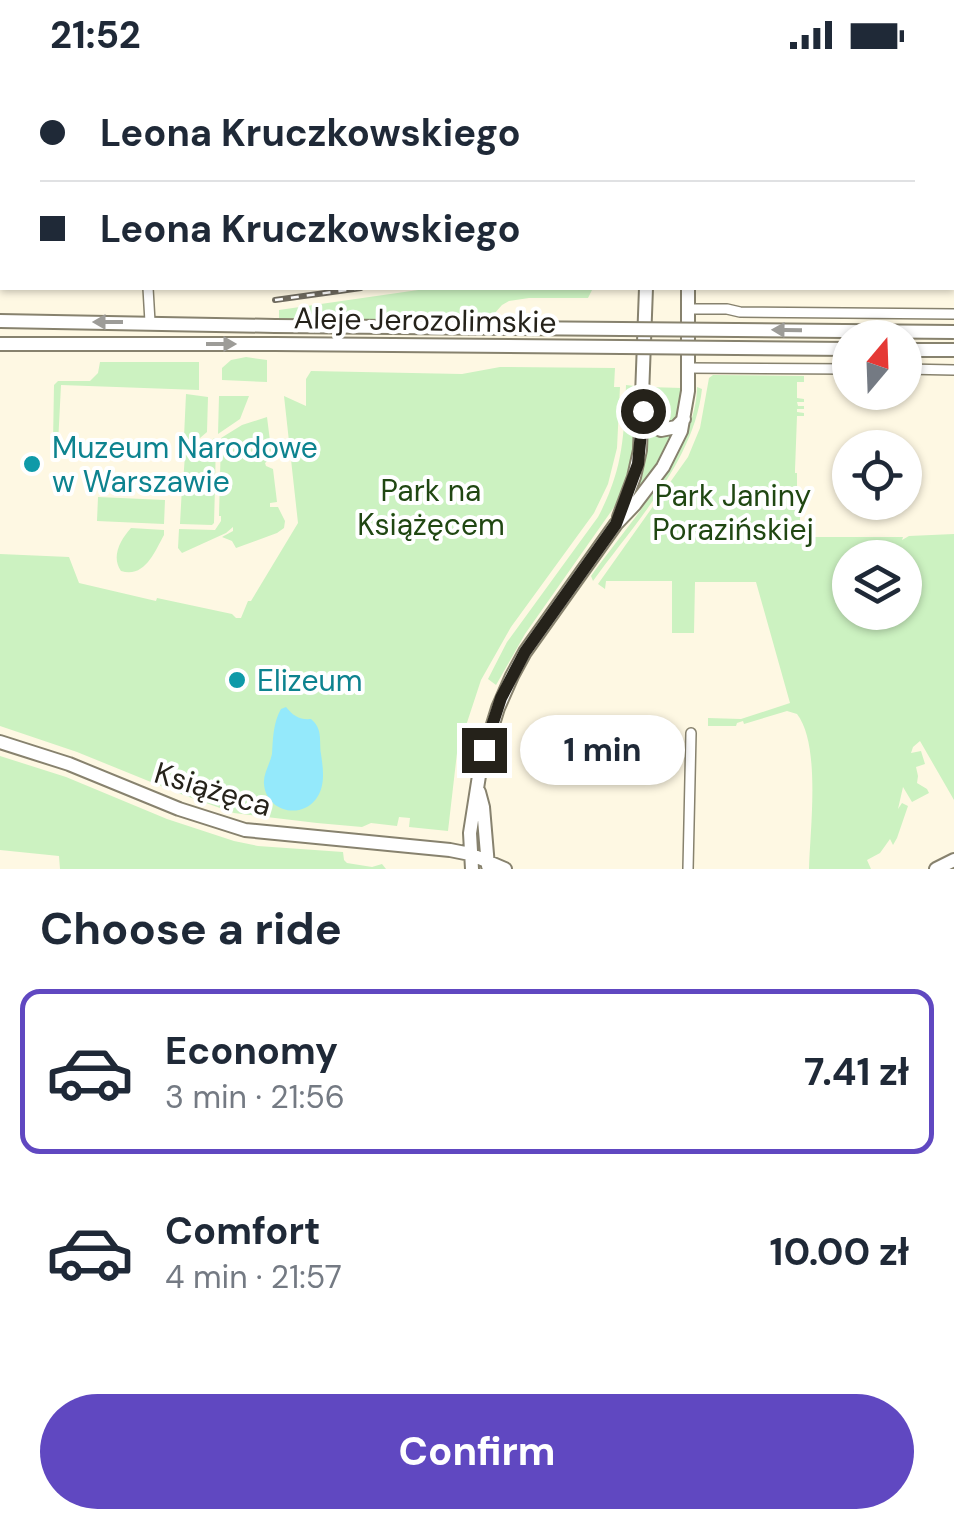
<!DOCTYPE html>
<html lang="en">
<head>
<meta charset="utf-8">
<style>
  :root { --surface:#fff; --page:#f6f6f7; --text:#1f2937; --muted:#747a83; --line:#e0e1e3; --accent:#6048c1 }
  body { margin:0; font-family:"DM Sans",sans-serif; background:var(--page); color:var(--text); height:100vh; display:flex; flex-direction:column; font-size:38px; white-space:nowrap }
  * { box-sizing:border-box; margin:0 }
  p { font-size:32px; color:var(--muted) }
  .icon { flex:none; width:55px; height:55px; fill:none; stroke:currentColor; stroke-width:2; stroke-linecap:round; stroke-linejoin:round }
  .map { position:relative; height:799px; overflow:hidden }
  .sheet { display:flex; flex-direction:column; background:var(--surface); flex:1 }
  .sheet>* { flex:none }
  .top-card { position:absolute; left:0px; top:0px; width:955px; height:220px; box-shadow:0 2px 8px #0004; display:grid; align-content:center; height:220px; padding:0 40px; background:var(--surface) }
  .needle { width:65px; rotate:19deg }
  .buttons { position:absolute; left:832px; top:250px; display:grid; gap:20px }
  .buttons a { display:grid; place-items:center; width:90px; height:90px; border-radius:50%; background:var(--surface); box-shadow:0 2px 8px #0004; font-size:50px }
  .end { position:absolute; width:45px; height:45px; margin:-22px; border:12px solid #25221a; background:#fff; box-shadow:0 0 0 5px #fff }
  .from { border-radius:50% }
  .bubble { position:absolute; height:70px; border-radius:35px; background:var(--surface); box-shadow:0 2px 8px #0004; font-size:32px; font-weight:700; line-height:70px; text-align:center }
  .top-card b { display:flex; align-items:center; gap:35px; height:95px; font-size:38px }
  .top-card b+b { border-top:2px solid var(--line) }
  .top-card i { width:25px; height:25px; background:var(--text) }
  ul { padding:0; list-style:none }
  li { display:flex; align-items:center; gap:30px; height:165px; margin:0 20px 15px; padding:0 20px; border:5px solid transparent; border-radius:20px }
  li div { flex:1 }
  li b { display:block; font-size:38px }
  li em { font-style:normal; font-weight:700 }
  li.active { border-color:var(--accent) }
  li>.icon { width:90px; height:90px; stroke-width:1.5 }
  h2 { padding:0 40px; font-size:45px; line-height:120px }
  .action { display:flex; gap:20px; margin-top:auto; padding:20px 40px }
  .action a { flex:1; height:115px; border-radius:60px; background:var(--accent); color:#fff; font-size:40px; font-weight:700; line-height:115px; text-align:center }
  .status { display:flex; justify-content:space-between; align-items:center; height:70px; padding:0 50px; background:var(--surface); direction:ltr }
  .status svg { height:28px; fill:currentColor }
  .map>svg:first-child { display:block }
</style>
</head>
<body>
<div class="status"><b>21:52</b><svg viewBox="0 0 49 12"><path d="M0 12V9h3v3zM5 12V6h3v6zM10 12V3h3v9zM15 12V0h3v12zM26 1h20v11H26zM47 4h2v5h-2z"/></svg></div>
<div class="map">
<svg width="954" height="799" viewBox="0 0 954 799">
  <rect width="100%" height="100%" fill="#fef8e3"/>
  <path fill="#ccf2c1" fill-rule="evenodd" d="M127,0H382V2H127Z
    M432,218H593L588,228H529L509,231L502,235L494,244L478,250L279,249V240Z
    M246,287L267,290V312L222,310V298L231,290Z
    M100,292H199V320L61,315L58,374L53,373L54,315L58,311H90L98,303Z
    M500,297L615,298L614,317H620L617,378L608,414L594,443L511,557L481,610L457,683L448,761L409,757L410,748L399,747L397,756L371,753L362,757L317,753L234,743L178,723L77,682L0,656V484L69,487L79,513L156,531L157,528L232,544L236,548H241L248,531H251L298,453L284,326L306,336V309L311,301L462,304Z
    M713,305L804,306V312H797V328L804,329V332H797L798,336H804V339H797V342L804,343V346H797L795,400V403H797V424H800V467H903L902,470L909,466L954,464V730L920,671L913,677L911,683L921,681L925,694L916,697L918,706L917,713L927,719L929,723L912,732L903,717L898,739L902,733L908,736L897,768L893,775L890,769L880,783L867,790L871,799H809C810,759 821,675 797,644L787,641L744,654L743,651L737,653L736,656H708V648L741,649L790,633L756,512H695L694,563H672V511H606L605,519L598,514L688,387L700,358L709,308ZM850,488H905V542H850Z
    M626,315L635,316C642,355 633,397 617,433L525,564L496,615L488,609L507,572L598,447C623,400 624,367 626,315Z
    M648,317L682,318L679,345L670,355L657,354L649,344Z
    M697,317L702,319C694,391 634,454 593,511L591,506C626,457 697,379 697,317Z
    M186,324L208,327L207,362L200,368L187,370L184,367Z
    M219,326H249L240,349L218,364Z
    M267,347L272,387L265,393L266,396L273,399L277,432L270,433V437H278L285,451L284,458L277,463L236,478L232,471L222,467L233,461V457L226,463L182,483L178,478L179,459L215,460L221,451V446H219L221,368L242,355Z
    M648,359L674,363L657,396L634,426L642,400Z
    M214,368L216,369L215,414L183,413L185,385C194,376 206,380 214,368Z
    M182,417H215L214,453L212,455L180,454Z
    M98,427L165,430L164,454L97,451Z
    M131,458L164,460V465C154,483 145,508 121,501C111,487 120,470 131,458Z
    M0,686L66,707L167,749L234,771L258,776L343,782L344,790L347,793L372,797L382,794L386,799H60L59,786L0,780Z"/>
  <path fill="#94e9fb" d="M286,637C293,646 300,650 311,649C323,659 319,670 321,684C323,698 326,716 316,729C300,750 266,741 264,714C263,704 270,694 272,684C273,669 273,653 281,639Z"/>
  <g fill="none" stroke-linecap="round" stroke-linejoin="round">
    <g stroke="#87826e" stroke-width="12">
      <path id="street" d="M724,2L731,0
        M0,176H2
        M148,218L150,252
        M689,239H727L740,242L954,244
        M688,298L850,299
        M905,299L954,300
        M688,799L691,663"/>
    </g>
    <g stroke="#87826e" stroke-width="16">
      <path id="secondary" d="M596,0L597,2
        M818,0L820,2
        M850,0L851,2
        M952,177L954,179
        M952,195L954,197
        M0,251L275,256
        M0,274H275
        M905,280H954
        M644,343L647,352L661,360L676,357L684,349
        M619,447L634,407L640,380L646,218
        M0,672L69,694L179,739L245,760L450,780L470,784L505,799
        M479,722L483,737L488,796
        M472,799L470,763L481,693L498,638L512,606L525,582L579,506L616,454L635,434L663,397L681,361L688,321V218
        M936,799L954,790"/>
    </g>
    <use href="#street" stroke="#fff" stroke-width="9"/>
    <use href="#secondary" stroke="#fff" stroke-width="12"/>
    <g stroke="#6e6a5e" stroke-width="6">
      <path id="rail" d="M929,2L933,0
        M952,9L954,8
        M275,230L361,218"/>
    </g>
    <use href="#rail" stroke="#fff" stroke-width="2.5" stroke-dasharray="8" stroke-linecap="butt"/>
    <g stroke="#87826e" stroke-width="16" stroke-linecap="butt">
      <path id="secondary-bridge" d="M275,256L954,262
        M275,274L850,279"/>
    </g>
    <use href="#secondary-bridge" stroke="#fff" stroke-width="12"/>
  </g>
  <defs><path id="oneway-solid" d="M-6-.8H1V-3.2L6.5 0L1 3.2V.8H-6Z" transform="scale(2.5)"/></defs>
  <g fill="#9d9c98">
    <use href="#oneway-solid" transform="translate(108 252) rotate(-180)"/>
    <use href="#oneway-solid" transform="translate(787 260) rotate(-179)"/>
    <use href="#oneway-solid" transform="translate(221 274)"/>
  </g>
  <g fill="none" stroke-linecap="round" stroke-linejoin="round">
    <path stroke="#25221a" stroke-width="12" d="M484,680L501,628L525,582L616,454L638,394L643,341"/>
  </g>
  <g fill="#0f9aa8" stroke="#fff" stroke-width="4">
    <circle cx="32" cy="394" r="10"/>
    <circle cx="237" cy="610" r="10"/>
  </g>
  <g text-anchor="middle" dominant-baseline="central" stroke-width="8" stroke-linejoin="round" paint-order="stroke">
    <g font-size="30" fill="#25221a" stroke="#fff">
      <text transform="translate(425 250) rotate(1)">Aleje Jerozolimskie</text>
      <text transform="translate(213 719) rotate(17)">Książęca</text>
    </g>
    <g font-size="30" fill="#0d838f" stroke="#fff" text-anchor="start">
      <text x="52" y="377">Muzeum Narodowe<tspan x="52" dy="34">w Warszawie</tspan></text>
      <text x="257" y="610">Elizeum</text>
    </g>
    <g font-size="30" fill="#204712" stroke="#fff">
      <text x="431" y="420">Park na<tspan x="431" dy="34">Książęcem</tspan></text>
      <text x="733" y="425">Park Janiny<tspan x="733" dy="34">Porazińskiej</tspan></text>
    </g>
  </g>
</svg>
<div class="buttons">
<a><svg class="needle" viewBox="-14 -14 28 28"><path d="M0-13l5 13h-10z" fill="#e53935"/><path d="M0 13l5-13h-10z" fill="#747a83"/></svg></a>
<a><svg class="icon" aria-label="locate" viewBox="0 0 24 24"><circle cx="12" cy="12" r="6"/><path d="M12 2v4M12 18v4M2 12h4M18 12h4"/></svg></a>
<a><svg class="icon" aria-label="layers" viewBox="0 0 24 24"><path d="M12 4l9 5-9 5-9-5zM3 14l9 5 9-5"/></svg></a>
</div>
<i class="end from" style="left:643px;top:341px"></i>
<i class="end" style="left:484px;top:680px"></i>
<div class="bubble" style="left:520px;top:645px;width:165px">1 min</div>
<div class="top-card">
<b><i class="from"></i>Leona Kruczkowskiego</b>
<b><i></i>Leona Kruczkowskiego</b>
</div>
</div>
<section class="sheet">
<h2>Choose a ride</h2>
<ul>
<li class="active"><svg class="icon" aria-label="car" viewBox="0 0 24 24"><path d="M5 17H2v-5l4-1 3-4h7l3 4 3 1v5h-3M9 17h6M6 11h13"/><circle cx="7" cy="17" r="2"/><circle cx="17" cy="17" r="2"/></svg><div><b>Economy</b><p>3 min · 21:56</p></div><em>7.41 zł</em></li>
<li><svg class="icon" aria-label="car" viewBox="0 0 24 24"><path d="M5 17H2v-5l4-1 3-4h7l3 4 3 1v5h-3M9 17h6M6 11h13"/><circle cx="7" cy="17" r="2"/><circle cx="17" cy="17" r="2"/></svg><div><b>Comfort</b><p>4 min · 21:57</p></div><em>10.00 zł</em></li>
</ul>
<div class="action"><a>Confirm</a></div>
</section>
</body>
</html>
